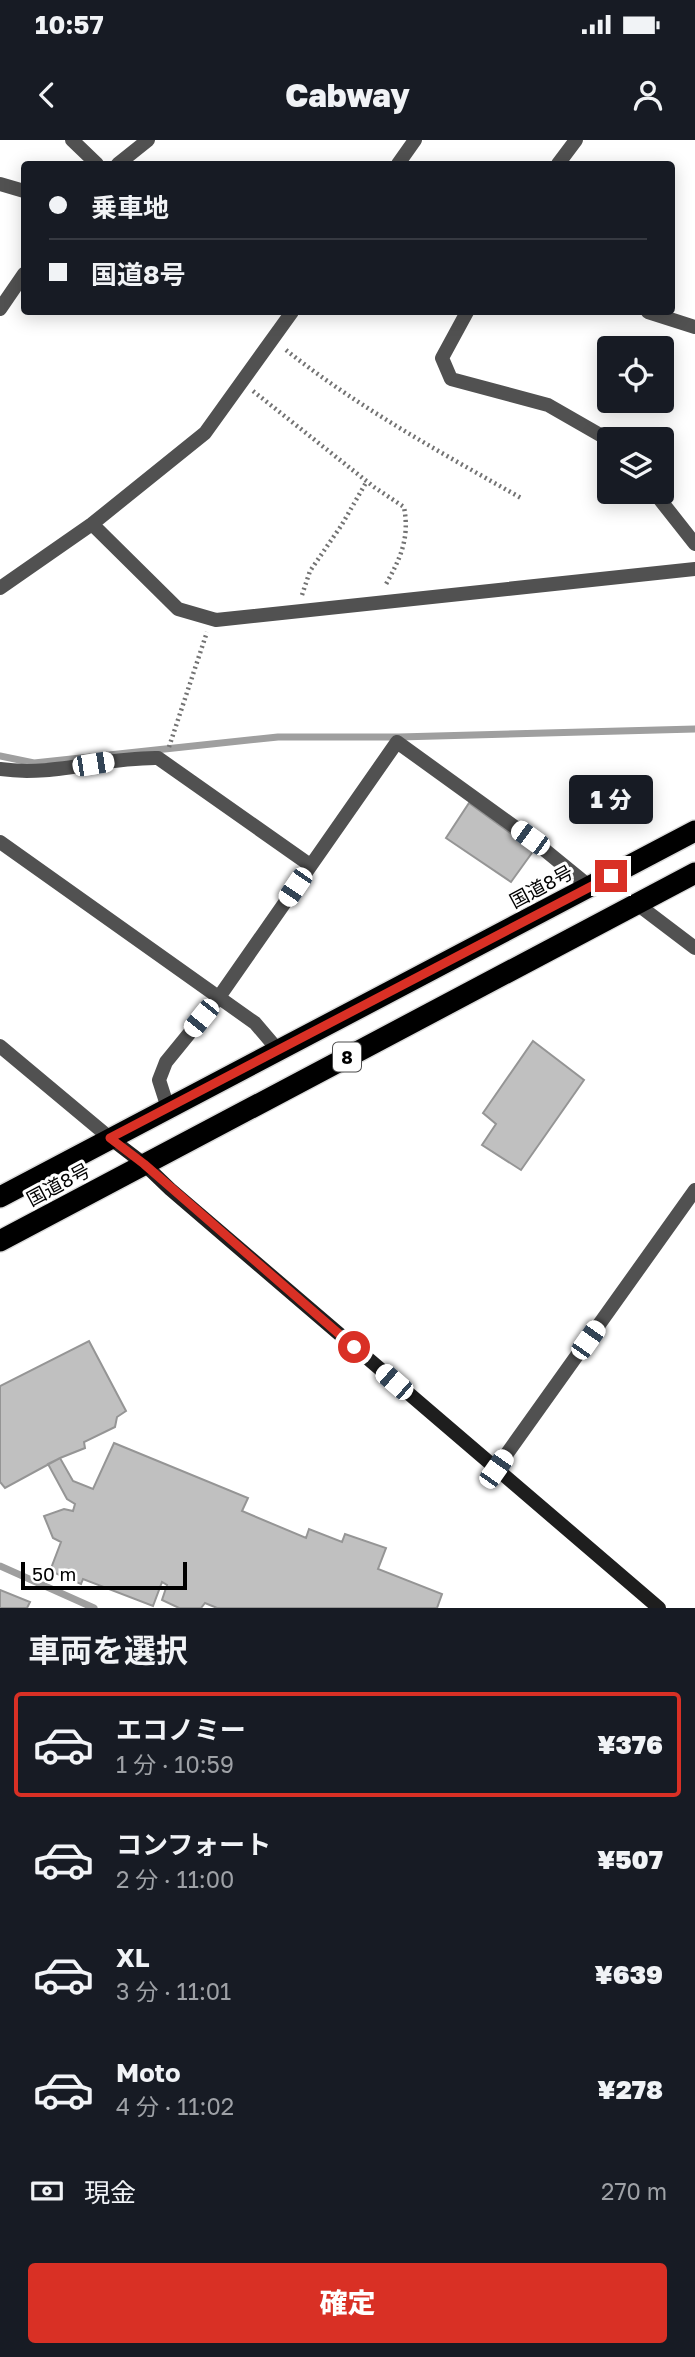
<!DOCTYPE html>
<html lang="ja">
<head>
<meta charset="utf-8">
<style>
  :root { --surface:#171b24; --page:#242831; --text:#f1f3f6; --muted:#9ea1a6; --line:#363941; --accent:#d93025 }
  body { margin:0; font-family:"Golos Text","Noto Sans JP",sans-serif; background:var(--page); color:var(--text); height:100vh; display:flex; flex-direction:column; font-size:26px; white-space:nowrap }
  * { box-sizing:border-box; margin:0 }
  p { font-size:23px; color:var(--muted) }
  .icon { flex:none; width:38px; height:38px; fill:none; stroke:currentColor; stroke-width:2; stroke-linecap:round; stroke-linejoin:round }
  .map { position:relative; height:1468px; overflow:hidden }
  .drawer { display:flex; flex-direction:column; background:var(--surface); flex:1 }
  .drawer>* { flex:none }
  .guide { position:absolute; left:21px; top:21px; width:654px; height:154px; border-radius:7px; box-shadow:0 4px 18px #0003; display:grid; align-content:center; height:154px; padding:0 28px; background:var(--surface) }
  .fabs { position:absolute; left:597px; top:196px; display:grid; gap:14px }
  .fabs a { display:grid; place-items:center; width:77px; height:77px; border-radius:7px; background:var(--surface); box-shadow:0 4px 18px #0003; font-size:35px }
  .scale { position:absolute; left:21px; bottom:18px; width:166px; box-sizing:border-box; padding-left:7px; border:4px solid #000; border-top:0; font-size:19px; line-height:24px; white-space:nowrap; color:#000; -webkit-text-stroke:5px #fff; paint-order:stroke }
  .end { position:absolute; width:32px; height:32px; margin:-16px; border:9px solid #d93025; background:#fff; box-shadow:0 0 0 4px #fff }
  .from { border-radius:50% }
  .bubble { position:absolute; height:49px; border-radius:7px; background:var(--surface); box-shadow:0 4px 18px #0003; font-size:23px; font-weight:800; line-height:49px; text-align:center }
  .car { position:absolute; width:21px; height:42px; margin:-21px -10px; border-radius:9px; box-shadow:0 0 5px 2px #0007; background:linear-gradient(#fff 24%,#345 0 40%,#fff 0 76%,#345 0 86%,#fff 0) }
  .guide b { display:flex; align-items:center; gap:24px; height:66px; font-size:26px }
  .guide b+b { border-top:2px solid var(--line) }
  .guide i { width:18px; height:18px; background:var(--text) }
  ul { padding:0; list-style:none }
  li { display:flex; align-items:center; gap:21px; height:105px; margin:0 14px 10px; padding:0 14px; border:4px solid transparent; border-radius:7px }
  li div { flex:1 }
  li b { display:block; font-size:26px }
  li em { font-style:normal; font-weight:800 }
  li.current { border-color:var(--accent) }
  li>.icon { width:63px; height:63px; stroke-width:1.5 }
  h2 { padding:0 28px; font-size:32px; line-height:84px }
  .pay { display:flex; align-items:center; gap:18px; height:77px; padding:0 28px; font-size:26px }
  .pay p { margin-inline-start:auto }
  .button { display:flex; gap:14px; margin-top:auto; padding:14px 28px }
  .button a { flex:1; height:80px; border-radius:7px; background:var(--accent); color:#fff; font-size:28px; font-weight:800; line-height:80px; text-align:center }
  .status { display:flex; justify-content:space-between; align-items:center; height:49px; padding:0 35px; background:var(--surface); direction:ltr }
  .status svg { height:19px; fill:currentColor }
  header { display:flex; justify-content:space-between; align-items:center; height:91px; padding:0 28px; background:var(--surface); font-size:32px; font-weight:800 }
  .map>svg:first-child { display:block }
</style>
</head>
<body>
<div class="status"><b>10:57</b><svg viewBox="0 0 49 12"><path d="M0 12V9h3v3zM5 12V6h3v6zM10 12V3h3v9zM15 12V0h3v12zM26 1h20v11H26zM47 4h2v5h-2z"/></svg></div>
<header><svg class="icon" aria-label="back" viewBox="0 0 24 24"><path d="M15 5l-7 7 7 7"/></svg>Cabway<svg class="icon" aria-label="person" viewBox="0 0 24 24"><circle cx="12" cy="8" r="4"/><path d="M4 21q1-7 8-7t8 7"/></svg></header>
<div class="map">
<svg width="695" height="1468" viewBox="0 0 695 1468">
  <rect width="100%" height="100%" fill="#fff"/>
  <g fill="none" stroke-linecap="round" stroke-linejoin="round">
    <path stroke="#9f9f9f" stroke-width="7" d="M0,616L34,623L278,597H399L695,589
      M0,1426L94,1468"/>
  </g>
  <path fill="#c0c0c0" stroke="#959595" stroke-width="2" d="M469,663L534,710L511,742L446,698Z
    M533,901L584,940L521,1030L482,1005L496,984L483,973Z
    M89,1201L126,1271L117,1277L115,1287L84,1302L85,1308L60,1318L5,1348L0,1342V1246Z
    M114,1303L248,1358L242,1371L306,1398L309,1389L342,1402L345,1394L386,1408L378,1429L442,1454L437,1468H217L205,1463L201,1468H179L162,1460L167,1445L162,1442L153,1466L83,1439L81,1444L50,1431L61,1402L53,1398L44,1376L64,1369L73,1371L75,1364L67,1359L48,1324L60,1318L73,1341L93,1349Z
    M0,1450L30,1462L27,1468H0Z"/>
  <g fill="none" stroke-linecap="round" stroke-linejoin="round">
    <g stroke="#dbdbdb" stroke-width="24">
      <path id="highway" d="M0,1057L695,691
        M0,1101L695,733"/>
    </g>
    <path stroke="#737373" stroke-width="4.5" stroke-dasharray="2 3.5" stroke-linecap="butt" d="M286,210C359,268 440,312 521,358
      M253,251L374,347L404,367C410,399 400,419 385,446
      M302,455L310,431L341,386L367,341
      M169,607L207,492"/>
    <path stroke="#515151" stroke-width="14" d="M72,0L97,24
      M118,24L148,0
      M398,24L415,0
      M558,24L576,0
      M0,44L24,51
      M0,169L24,134
      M467,172L442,218L451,239L548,265L609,300
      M648,172L695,187
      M654,352L695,404
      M92,384L178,469L216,480L695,429
      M0,448L92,384L205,293L292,172
      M0,629C53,637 104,617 158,618L310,725
      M0,702L255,883L278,910
      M637,764L695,808
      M0,906L110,998
      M168,968L159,940L166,922L219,857L397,602L530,698L590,747
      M496,1329L695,1050"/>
    <path stroke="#1e1e1e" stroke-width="14" d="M110,998L144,1024L170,1049L659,1468"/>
    <use href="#highway" stroke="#000" stroke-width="21"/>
  </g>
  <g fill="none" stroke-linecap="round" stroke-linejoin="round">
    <path stroke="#d93025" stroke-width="9" d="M354,1207L144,1024L110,998L611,736"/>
  </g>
  <g text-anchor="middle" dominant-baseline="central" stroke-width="6" stroke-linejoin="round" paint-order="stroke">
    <rect fill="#fff" stroke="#4c4c4c" stroke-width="2" x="333" y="902.5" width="28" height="29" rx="5"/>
    <g font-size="18" font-weight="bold" fill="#000">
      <text x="347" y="917">8</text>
    </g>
    <g font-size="19" fill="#000" stroke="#fff">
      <text transform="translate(541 746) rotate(-28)">国道8号</text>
      <text transform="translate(58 1044) rotate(-28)">国道8号</text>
    </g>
  </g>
</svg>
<div class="fabs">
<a><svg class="icon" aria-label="locate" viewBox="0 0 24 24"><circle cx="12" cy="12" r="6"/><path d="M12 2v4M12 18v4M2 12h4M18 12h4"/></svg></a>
<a><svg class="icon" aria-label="layers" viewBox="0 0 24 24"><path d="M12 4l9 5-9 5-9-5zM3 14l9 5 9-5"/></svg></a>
</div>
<div class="scale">50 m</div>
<i class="end from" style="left:354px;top:1207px"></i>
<i class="end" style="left:611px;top:736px"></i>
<div class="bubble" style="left:569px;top:635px;width:84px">1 分</div>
<i class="car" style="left:93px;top:624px;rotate:81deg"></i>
<i class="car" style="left:530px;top:698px;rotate:306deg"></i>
<i class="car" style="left:295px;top:747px;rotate:214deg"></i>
<i class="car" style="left:201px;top:878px;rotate:219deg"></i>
<i class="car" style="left:588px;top:1200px;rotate:35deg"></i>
<i class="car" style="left:394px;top:1242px;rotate:311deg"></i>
<i class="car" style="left:496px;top:1329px;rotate:35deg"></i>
<div class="guide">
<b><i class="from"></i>乗車地</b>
<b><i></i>国道8号</b>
</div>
</div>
<section class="drawer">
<h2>車両を選択</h2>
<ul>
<li class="current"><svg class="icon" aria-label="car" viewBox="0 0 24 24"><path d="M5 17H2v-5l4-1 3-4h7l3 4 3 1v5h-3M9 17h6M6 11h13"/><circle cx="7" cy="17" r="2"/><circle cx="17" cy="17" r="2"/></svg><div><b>エコノミー</b><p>1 分 · 10:59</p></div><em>¥376</em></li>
<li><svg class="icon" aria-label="car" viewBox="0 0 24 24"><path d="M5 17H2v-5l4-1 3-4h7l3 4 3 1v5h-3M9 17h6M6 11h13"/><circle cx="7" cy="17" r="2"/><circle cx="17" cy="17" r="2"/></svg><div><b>コンフォート</b><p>2 分 · 11:00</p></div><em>¥507</em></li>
<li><svg class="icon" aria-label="car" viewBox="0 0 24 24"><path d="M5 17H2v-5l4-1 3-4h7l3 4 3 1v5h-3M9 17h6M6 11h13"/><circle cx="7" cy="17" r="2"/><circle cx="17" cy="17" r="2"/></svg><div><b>XL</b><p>3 分 · 11:01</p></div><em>¥639</em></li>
<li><svg class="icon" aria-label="car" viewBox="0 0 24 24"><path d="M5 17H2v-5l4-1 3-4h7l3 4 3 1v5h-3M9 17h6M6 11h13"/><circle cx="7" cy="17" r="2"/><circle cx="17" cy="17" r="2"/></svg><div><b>Moto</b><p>4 分 · 11:02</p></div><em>¥278</em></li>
</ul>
<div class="pay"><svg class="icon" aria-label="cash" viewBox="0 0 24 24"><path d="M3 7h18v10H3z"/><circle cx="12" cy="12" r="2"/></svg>現金<p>270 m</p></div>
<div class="button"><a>確定</a></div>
</section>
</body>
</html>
